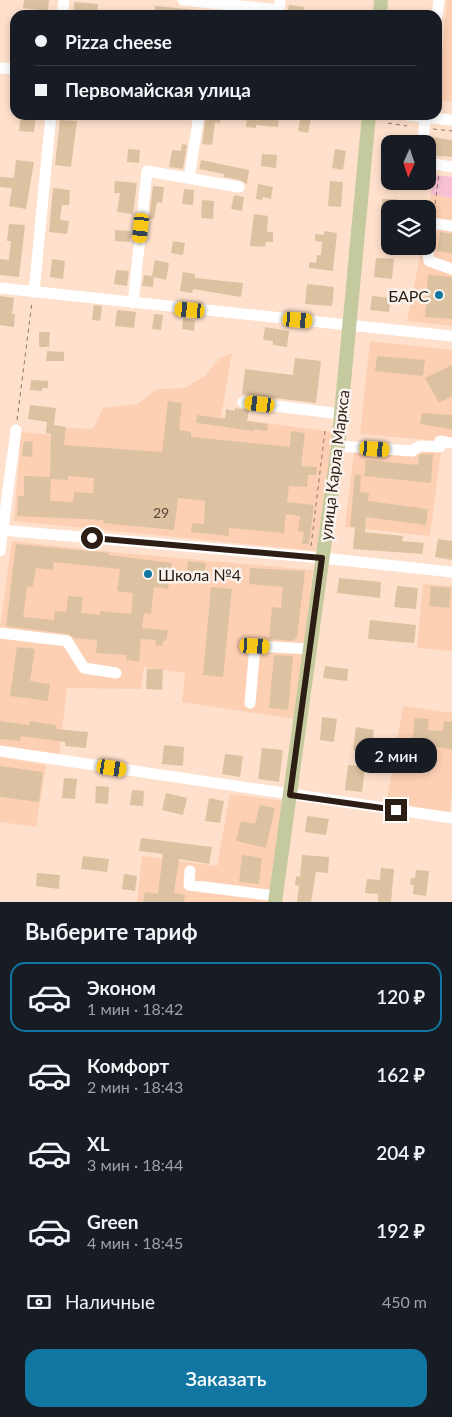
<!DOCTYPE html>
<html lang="ru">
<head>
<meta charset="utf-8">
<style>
  :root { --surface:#171b24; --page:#242831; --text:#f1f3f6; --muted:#9ea1a6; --line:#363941; --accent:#1177a2 }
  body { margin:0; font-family:Lato,sans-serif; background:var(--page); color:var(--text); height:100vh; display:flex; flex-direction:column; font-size:19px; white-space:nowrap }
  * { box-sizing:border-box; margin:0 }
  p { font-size:16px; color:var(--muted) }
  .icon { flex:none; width:28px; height:28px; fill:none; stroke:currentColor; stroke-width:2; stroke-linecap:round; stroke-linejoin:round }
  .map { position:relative; height:902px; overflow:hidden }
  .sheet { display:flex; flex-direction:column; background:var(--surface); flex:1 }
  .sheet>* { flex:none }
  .banner { position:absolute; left:10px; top:10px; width:432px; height:110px; border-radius:15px; box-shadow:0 2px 8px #0003; display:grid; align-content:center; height:110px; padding:0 25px; background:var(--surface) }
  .needle { width:32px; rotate:183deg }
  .buttons { position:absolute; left:381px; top:135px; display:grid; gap:10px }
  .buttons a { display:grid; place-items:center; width:55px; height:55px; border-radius:10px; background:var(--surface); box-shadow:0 2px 8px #0003; font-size:25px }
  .end { position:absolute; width:22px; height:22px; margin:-11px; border:6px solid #2c1e15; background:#fff; box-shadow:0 0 0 2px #fff }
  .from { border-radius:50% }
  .bubble { position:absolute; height:35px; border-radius:15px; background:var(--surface); box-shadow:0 2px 8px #0003; font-size:16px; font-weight:600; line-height:35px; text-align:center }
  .car { position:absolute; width:15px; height:30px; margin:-15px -8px; border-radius:6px; box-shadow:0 0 4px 1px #0007; background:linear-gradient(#f5c518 24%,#345 0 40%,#f5c518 0 76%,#345 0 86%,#f5c518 0) }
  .banner b { display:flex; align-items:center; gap:18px; height:48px; font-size:19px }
  .banner b+b { border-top:1px solid var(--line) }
  .banner i { width:12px; height:12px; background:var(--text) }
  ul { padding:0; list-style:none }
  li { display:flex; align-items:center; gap:15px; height:70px; margin:0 10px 8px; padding:0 15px; border:2px solid transparent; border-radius:15px }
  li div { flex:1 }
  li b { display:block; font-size:19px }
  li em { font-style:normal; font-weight:600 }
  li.selected { border-color:var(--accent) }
  li>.icon { width:45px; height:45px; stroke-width:1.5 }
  h2 { padding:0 25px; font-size:22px; line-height:60px }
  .pay { display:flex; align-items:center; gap:12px; height:55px; padding:0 25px; font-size:19px }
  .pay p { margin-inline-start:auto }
  .cta { display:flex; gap:10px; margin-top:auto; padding:10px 25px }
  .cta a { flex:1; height:58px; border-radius:15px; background:var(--accent); color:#fff; font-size:20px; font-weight:600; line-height:58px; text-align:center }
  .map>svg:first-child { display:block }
</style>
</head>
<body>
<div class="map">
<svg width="452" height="902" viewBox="0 0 452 902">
  <rect width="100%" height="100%" fill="#ffe0cc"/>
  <path fill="#fdd0b3" d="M447,0H452V102L438,100Z
    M431,194L452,198V326L407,321L422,246H428V215Z
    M370,341L452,350V442L360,434Z
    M232,353L221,417L334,432L316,551L14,521L21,432L65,436L66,428L93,429L103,408L137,404L157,389L185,388L205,376L220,358Z
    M355,443L441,451L430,536L345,527Z
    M12,541L111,552L313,570L295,719L182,702L185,673L144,667L141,689L67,688L59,756L0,746V627Z
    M423,584L452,586V651L417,648Z
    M403,706L452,713V794L449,812L386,804Z
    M0,757L46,765L36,827L0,822Z
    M230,794L283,801L270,902H137L142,856L217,866Z"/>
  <path fill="#f7c0d4" d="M434,175L452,177V198L431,194Z"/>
  <path fill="#dcc2a0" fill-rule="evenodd" d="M24,0H49L48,11L23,8Z
    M74,2L98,4L97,13L74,11Z
    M289,5L304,7L303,15H287Z
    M155,6L198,10V15H155Z
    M21,115H36L34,132L19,131Z
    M206,115H221L220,123L215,122L212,145L202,144Z
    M247,115L279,116L278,127L256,125V128L246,127Z
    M301,116L311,118L308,133L298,131Z
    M60,120L77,121L71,167L55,165Z
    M431,137L452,140V157L428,155Z
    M182,144L187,145L183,169L169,167L172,150L181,151Z
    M128,149L140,150L139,163L127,162Z
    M335,149L346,151L343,170L332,168Z
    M262,154L277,155L276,168L261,166Z
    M16,160L34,162L26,209L9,206L12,188L0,187V177L14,178Z
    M201,160L249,170L247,184L240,180L224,177V174L199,169Z
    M115,181L137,183L133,214L117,212L120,193H114Z
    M330,181L343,182L341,207L328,206Z
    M258,184L273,187L271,199L263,197L262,200L256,199Z
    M153,186L164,187L162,203L157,202L154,219H149Z
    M53,188L70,190L69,205H62L60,220L69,221L67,234L49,232Z
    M184,189L194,190L193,205L182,204Z
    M234,195L244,197L242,211L231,209Z
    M382,199H397L396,209H390V218L381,217Z
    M202,200L214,201L213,219L201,218Z
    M254,214L268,216L267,232H273V242H266L265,247L250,246Z
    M9,224L25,225L19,277L0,275V259L9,260L11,241H7Z
    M115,230L131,231L130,242L115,241Z
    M324,231L337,233L333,271L309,268V262L316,263L317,255H321L322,242L315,241V234L324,235Z
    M440,232L452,234V253L437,251Z
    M173,241L185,243L183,255L171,253Z
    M376,258L394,259L392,279L374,277Z
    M52,259L65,261L63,279L50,277Z
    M155,260L169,263L166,280L154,277L153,287L142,286L144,275L152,276Z
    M116,270L129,271L127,286L114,284Z
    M183,272L195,274V278L243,283L241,297L193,289L192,293L180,291Z
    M428,275L452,277V319L425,317Z
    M307,284L334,287L332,306L305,304Z
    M0,296L14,298L12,314H15L14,327L0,325Z
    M372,296L391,298L389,312L370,310Z
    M94,305L102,306L100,321L92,320Z
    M117,310L136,312L134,328L115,326Z
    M154,314L163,315L161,330L152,329Z
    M183,318L195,320L194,331L182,329Z
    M265,327L289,331L287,347L273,345V341L263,340Z
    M39,332H50L49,347H39Z
    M47,351L64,352V361H46Z
    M377,356L425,360L423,376L375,371Z
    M295,358L321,361L316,403L242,394L245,369L293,375Z
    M452,365V396L439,403L425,378Z
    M31,380L48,381V388H42V391L30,390Z
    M168,401L182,403L179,430L191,432V437L290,447L291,431L305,433L301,466L317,467L316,475H308L307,487L289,486L287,502L314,505L309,544H302L304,532L298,531L300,516L286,514L284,533L229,528V536L191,532L192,523L204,524L205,501L199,500L178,498L174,530L103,523L104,520L17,516L18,496H24V476L50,477L51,434L46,433L47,422L28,419L30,405L56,408L54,425L66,427L64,445L162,452ZM68,476L94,478L93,493L74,492L73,502L50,501L51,479L68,480Z
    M235,408L249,410L247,421L268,424L267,431L254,429V431L196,423L197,415L225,419L226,409L235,411Z
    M422,413L452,415V429L420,424Z
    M24,441L33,442L32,457L22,456Z
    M422,454H433L431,483L364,476L366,460L418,465L419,455Z
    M355,474L361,475L360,492L369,493L368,501L428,509L426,525L366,517L365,532L403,536L402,541L424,543L422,554L353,549L355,527H350Z
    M438,539L452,541V560L435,557Z
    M16,544L109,553V555L172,563L168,589L154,587L151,614L144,613L142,628L168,630L166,641H163L162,646L155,645L156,640L141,639L139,662L126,660L127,655L96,653L97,640L74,638L68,634L6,626ZM54,562L120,569L117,591L133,593L131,614L100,611V615L81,613L83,597L68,596L66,612L55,611L54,620L23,617L27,586L33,587L36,568L53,570Z
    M188,561L206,563L204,575L194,574L193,579L186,578Z
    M250,568L305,571L297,637L293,641L269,639L272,607L281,608L283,587L249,584Z
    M339,578L381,582L380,598L337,593Z
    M397,586L418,588L416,609L394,607Z
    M431,586L451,588L449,608L429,606Z
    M211,587L232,589L223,677L203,675Z
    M370,620L416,625L414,643L368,639Z
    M17,647L35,649L30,681L50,684L48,701L10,696Z
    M274,655L293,656L288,710L269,708Z
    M325,666L348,669L347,681L323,678Z
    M147,669H163L162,690L146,689Z
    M322,717L337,719L334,742L320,740Z
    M415,718L429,719L428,730L443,731L444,721L452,722V749L412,744Z
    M0,721L29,725L30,721L56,725V729L88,732L86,748L65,746V742L21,736L20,741L0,739Z
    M356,727L374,730L371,752L353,750Z
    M164,745L184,747L183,766L162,764Z
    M262,748L283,750L279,782L258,779Z
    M225,754L243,756L240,777L222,774Z
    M348,765L365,767L362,792L345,790Z
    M0,766L43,772L39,802L0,797Z
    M64,778L77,779L75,799L62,798Z
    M96,786L109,787L108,804L95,803Z
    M132,790L144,791L143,806L130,805Z
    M166,793L187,798L183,815L162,810Z
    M209,798L224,801L220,823L205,821Z
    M260,805L275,808L266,848L236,841L241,821L255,824Z
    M307,816L329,819L326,835L305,832Z
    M141,838L212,847L209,864L179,859L174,893L185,895L184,902H143L145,892L158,894L163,854L139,851Z
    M242,855L262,858L259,884L239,882Z
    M302,855L329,857L328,873L316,872L311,902H297L299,886L295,885L296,876L300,877Z
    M83,856L109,859L107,872L81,869Z
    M381,868L394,869L391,902H378V894L365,893L367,879L380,880Z
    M416,870L429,871L426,896L413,894L414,885H410L411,878H415Z
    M37,873L60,875L59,889L36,886Z
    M124,874L137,876L135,891L122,889Z"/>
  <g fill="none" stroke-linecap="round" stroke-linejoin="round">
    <path stroke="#8b7567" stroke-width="1" stroke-dasharray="4 4" stroke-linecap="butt" d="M388,123L407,126
      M433,129L452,131
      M434,212L439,174
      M17,420L32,302
      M311,546L325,431"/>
    <path stroke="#fff" stroke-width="11" d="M183,0L279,10L280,0
      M62,15L64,0
      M437,15L439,0
      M0,68L15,69
      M407,115L452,120
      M423,144L425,117
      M428,163L452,167
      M189,178L199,115
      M452,226L432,223L428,255L429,261L452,269
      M0,288L452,336
      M34,292L51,115
      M133,303L147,171L239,187
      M243,402L341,414
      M338,446L412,451L420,446L440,447V441L452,443
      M0,530L322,558L452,572
      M0,551L16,430
      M0,633L67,641L84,668L116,673
      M250,703L255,646L310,649
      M0,751L452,818
      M190,871L189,885L276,896"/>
    <path stroke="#c5ca9e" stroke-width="14" d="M380,15L381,0
      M275,902L338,446L369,115"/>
  </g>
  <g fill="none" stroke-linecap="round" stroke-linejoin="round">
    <path stroke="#2c1e15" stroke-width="6" d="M92,538L322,558L290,795L396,810"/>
  </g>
  <g fill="#1177a2" stroke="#faf2ed" stroke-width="2">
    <circle cx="439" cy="295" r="5"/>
    <circle cx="148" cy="574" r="5"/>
  </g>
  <g text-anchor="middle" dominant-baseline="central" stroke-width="5" stroke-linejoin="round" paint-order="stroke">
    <g font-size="14" fill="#584738">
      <text x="161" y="512">29</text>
    </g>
    <g font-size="16" fill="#2c1e15" stroke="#faf2ed" text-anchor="end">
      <text x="429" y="295">БАРС</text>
      <text x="158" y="574" text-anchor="start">Школа №4</text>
    </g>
    <g font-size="16" fill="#2c1e15" stroke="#faf2ed">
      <text transform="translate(334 465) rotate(-83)">улица Карла Маркса</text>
    </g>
  </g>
</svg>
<div class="buttons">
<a><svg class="needle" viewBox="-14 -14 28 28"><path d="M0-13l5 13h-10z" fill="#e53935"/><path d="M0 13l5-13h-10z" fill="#9ea1a6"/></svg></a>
<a><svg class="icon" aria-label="layers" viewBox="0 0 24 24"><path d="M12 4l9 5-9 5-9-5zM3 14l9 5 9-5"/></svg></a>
</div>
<i class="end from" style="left:92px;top:538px"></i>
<i class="end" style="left:396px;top:810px"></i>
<div class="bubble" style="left:355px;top:738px;width:82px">2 мин</div>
<i class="car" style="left:141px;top:228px;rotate:186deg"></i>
<i class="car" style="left:190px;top:310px;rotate:275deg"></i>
<i class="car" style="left:298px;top:320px;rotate:95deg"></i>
<i class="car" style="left:260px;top:404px;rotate:277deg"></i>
<i class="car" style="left:375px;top:449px;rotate:94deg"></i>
<i class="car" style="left:255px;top:646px;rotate:93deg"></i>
<i class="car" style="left:112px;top:768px;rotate:99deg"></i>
<div class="banner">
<b><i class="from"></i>Pizza cheese</b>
<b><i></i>Первомайская улица</b>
</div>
</div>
<section class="sheet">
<h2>Выберите тариф</h2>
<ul>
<li class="selected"><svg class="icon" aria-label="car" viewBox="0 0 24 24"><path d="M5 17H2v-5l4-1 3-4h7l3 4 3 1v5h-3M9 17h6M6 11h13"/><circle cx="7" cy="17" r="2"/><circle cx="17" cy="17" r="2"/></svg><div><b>Эконом</b><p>1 мин · 18:42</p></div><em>120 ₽</em></li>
<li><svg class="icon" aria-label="car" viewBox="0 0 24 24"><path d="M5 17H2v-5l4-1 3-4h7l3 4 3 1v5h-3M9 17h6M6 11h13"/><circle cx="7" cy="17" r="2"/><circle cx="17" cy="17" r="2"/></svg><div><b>Комфорт</b><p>2 мин · 18:43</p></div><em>162 ₽</em></li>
<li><svg class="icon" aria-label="car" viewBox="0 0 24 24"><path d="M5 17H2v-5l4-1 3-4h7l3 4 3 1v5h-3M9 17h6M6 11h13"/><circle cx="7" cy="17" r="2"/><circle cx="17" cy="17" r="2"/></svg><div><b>XL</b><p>3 мин · 18:44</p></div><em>204 ₽</em></li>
<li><svg class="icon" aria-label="car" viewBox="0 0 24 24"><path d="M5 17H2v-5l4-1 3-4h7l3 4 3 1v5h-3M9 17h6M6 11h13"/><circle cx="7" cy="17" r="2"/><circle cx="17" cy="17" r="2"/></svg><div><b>Green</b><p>4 мин · 18:45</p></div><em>192 ₽</em></li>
</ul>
<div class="pay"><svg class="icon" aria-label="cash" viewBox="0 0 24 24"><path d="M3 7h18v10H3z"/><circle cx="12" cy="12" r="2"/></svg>Наличные<p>450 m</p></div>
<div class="cta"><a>Заказать</a></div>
</section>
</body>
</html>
